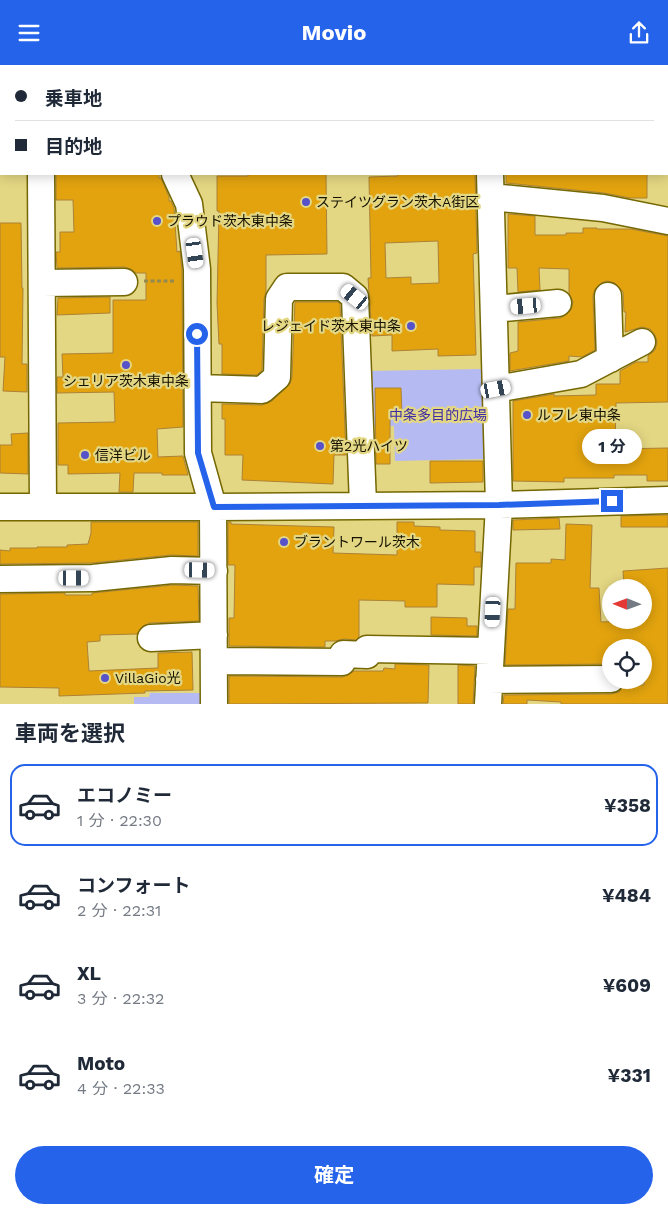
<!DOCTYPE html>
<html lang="ja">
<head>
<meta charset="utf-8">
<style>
  :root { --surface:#fff; --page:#f2f2f3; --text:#1f2937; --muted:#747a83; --line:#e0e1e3; --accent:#2563eb }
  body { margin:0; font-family:"Work Sans","Noto Sans JP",sans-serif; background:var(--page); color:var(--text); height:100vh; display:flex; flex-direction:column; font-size:19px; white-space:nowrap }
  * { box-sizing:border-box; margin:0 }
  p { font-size:16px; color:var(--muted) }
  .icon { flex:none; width:28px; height:28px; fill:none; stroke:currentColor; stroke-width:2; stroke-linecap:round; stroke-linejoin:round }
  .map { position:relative; height:639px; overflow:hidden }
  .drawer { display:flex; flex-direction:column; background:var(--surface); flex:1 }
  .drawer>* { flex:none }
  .hud { position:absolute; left:0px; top:0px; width:669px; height:110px; box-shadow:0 2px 12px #0003; display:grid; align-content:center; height:110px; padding:0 15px; background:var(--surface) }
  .needle { width:32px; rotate:271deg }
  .tools { position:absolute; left:602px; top:514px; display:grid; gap:10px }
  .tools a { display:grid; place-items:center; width:50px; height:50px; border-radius:50%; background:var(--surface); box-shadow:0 2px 12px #0003; font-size:25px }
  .end { position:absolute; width:22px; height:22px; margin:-11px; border:6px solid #2563eb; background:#fff; box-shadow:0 0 0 2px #fff }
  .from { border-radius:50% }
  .bubble { position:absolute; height:35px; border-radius:18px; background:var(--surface); box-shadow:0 2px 12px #0003; font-size:16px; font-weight:700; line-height:35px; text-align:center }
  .car { position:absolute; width:15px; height:30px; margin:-15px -8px; border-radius:6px; box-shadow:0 0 4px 1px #0007; background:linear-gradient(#fff 24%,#345 0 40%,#fff 0 76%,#345 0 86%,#fff 0) }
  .hud b { display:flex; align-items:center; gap:18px; height:48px; font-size:19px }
  .hud b+b { border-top:1px solid var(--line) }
  .hud i { width:12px; height:12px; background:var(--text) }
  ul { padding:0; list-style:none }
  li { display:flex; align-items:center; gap:15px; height:82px; margin:0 10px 8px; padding:0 5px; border:2px solid transparent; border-radius:15px }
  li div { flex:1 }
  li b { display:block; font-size:19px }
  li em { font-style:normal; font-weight:700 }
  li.active { border-color:var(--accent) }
  li>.icon { width:45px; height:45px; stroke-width:1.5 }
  h2 { padding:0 15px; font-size:22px; line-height:60px }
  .action { display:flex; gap:10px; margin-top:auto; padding:10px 15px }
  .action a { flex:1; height:58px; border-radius:30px; background:var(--accent); color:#fff; font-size:20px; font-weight:700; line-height:58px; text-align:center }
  header { display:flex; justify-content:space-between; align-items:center; height:65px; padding:0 15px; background:var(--accent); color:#fff; font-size:22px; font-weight:700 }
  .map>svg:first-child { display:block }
</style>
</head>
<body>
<header><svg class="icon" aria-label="menu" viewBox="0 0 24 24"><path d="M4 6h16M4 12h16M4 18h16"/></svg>Movio<svg class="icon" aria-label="share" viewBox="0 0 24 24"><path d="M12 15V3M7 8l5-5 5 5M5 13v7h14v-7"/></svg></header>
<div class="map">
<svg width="668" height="639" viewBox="0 0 668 639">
  <rect width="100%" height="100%" fill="#e4d783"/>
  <path fill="#b5bbf2" d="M482,304L484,394L395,396L394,361H367L365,306Z
    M150,628H205V639H134V632H149Z"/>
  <path fill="#e2a30e" stroke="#ac8236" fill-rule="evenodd" d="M56,109H159V113H161L169,132V136H171L174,143L177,187L180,186L182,205L183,362L157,364L158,392L183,391L188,410H162V408H134L133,427H119L120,408L68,409V400H58V358L115,357L114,327L57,328V312H63L62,289L113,288V235H146V208H136L131,204L124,202L57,203L56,187H60V167H74L73,135H56Z
    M248,109H326L327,189L266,190V227L264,234L262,305L257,310L222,309V279H219L217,238L219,146H217V111H248Z
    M398,109H475L477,188L473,189L476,290L438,291V284L392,286V270L372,271L368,213H371L369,112L398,111ZM438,176L439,218L411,219V212L386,213L385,178Z
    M506,109H647V133H630L604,128L506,118Z
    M508,149L535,151V170H566V168H583V163H597V164H631L668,171V337L616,338L615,384L668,383V416H647V410H614V413H564V417L513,416V336L554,329V331L596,330V319H620V306L636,297H648V291L655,285L657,277L655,270L650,264L642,262L625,267L626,247H624L623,227L615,218L607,216L601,218L595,224L593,231L595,285L582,292L569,291V296L510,306V288L518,286V257L560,253L566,250L571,245L573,237L569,228V204L539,203L540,225L518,227L517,203H508Z
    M0,158H21L22,223H23L22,299H27V327L3,326L5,292H0Z
    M110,232V248L57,250L58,233Z
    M295,237H338L340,239L346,390H334L333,419L242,415L243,390H225V354H222V339L262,340L272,336L290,319L292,312Z
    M375,323H401L402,350H390V399H376Z
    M28,368V409L0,408V380H12L11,369Z
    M430,396H483V417L430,418Z
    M668,450V462H621V451Z
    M559,453L560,464L513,465V455Z
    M91,457H198V491L171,490L92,498L0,499V485L10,486V483H37V482H67V480L88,479L91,468Z
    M228,457H231V459L334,462L333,488L397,490V457H414V461L440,462V465L475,466V487H481V502H474V520L437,519V542H405V536L359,535V572L356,575L344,574L335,576H325V582L229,581V553H234L235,500H228Z
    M566,459L592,460L590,523H599L601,557L644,555V522H624L623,506L668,503V639H561V637L527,635V639H503L504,630L611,629L619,627L624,620H644V582H611V599L505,600L508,544H515L516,498H551V494L565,495Z
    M173,520L198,521L199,556L150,558L143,561L137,569L100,570V576L87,577L89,606L158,603V588L192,587L193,625L145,626V628L59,631V623L0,622V529L65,528V530H92V528Z
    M431,552L467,553V561H477V571L431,570Z
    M395,599L429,600L428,638L229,639V611L342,612L348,610L354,606H383L384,603L395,604Z
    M458,600L475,601L473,639H458Z"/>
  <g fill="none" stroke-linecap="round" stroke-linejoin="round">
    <g stroke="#756701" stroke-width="29">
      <path id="minor" d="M493,1V0
        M0,62H1
        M41,109L43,442
        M175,109L189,139L197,204L198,388L213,442L214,639
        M491,132L603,143L668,156
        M42,218L124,217
        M608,231L610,294
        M494,244L558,238
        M198,323L262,325L277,312L279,234L287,222H343L355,232L363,440
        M496,324L581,309L642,277
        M0,442H213L499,440L668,435
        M0,514L93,513L172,505L214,506
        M151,573L214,570
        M214,596L342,597L343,589L367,590V584L491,586
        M489,615L611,614
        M488,639L499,440L490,109"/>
    </g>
    <path stroke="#948a50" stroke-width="3" stroke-dasharray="4 2.5" stroke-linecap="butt" d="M68,0L69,1
      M155,1L156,0
      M144,216H176"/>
    <use href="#minor" stroke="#fff" stroke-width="26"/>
  </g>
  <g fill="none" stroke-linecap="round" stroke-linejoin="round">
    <path stroke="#2563eb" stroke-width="6" d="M197,269L198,388L214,442L499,440L612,436"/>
  </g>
  <g fill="#5852ca" stroke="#e4d783" stroke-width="2">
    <circle cx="306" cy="137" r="5"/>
    <circle cx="157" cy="156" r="5"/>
    <circle cx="411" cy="261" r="5"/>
    <circle cx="126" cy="300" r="5"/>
    <circle cx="527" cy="350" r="5"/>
    <circle cx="320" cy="381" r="5"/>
    <circle cx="85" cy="390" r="5"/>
    <circle cx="284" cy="477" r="5"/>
    <circle cx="105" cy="613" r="5"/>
  </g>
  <g text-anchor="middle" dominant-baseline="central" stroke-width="4.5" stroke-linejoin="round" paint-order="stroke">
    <g font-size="14" fill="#151100" stroke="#e4d783" text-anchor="start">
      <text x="316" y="137">ステイツグラン茨木A街区</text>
      <text x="167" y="156">プラウド茨木東中条</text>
      <text x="401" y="261" text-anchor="end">レジェイド茨木東中条</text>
      <text x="126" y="316" text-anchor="middle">シェリア茨木東中条</text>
      <text x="537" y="350">ルフレ東中条</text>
      <text x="330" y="381">第2光ハイツ</text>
      <text x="95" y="390">信洋ビル</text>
      <text x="294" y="477">ブラントワール茨木</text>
      <text x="115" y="613">VillaGio光</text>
    </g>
    <g font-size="14" fill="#3d2ca6" stroke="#e4d783">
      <text x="438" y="350">中条多目的広場</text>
    </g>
  </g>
</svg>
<div class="tools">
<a><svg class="needle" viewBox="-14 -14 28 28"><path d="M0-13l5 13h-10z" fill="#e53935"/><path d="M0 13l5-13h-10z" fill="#747a83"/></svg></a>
<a><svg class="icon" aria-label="locate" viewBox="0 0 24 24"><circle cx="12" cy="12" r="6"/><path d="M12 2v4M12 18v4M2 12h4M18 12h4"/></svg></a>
</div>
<i class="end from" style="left:197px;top:269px"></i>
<i class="end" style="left:612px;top:436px"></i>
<div class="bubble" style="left:582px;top:364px;width:60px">1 分</div>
<i class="car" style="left:195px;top:188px;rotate:172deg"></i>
<i class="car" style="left:355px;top:232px;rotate:309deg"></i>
<i class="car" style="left:526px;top:241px;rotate:265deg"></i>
<i class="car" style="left:496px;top:324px;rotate:79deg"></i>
<i class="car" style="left:200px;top:505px;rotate:91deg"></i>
<i class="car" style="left:74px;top:513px;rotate:90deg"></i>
<i class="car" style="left:493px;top:547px;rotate:183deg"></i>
<div class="hud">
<b><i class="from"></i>乗車地</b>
<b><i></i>目的地</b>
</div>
</div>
<section class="drawer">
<h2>車両を選択</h2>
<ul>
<li class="active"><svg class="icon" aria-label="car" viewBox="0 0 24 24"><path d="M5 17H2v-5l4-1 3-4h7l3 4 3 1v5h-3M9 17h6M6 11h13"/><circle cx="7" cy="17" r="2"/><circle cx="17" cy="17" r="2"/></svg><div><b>エコノミー</b><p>1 分 · 22:30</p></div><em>¥358</em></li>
<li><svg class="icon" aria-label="car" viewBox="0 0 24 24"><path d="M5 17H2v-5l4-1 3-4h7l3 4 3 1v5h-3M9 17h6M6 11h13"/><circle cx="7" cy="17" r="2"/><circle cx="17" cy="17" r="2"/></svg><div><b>コンフォート</b><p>2 分 · 22:31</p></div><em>¥484</em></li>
<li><svg class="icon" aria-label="car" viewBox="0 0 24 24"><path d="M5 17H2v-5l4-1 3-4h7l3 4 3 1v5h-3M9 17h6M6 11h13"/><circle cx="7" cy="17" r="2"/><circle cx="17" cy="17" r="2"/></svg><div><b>XL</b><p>3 分 · 22:32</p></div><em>¥609</em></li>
<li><svg class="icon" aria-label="car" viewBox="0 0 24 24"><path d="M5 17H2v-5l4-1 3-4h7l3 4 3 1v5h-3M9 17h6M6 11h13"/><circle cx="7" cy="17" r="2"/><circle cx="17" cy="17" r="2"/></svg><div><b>Moto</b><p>4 分 · 22:33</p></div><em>¥331</em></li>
</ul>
<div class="action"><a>確定</a></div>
</section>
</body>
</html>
